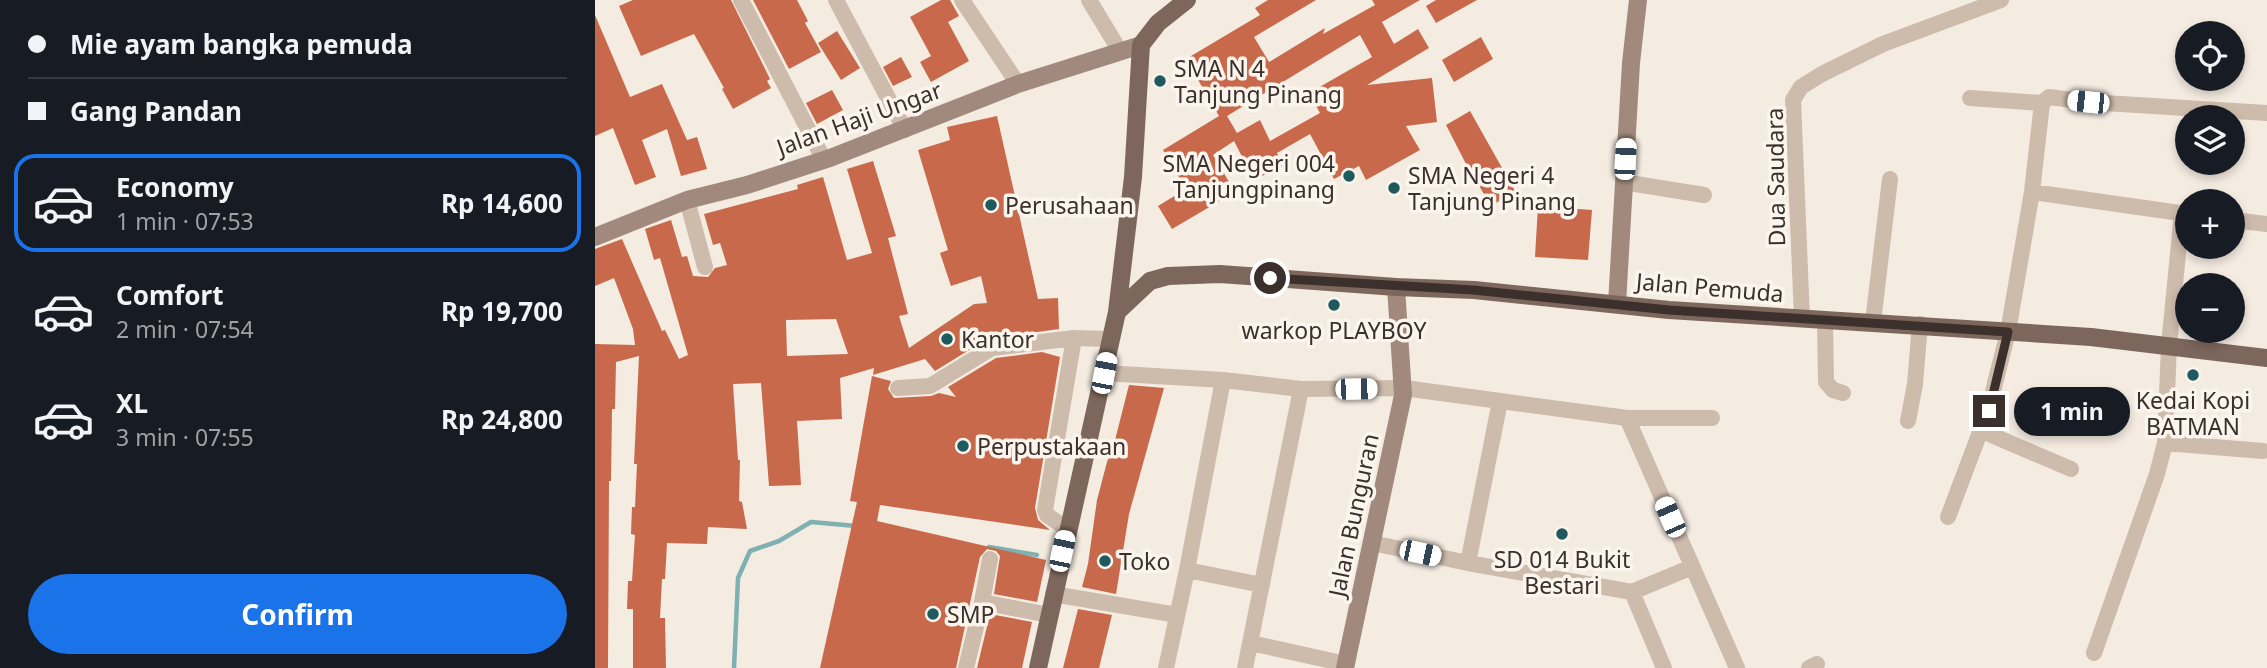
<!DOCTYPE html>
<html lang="en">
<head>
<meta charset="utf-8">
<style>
  :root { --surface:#171b24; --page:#20242c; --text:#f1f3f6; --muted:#9ea1a6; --line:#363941; --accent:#1a73e8 }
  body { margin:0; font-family:"Noto Sans",sans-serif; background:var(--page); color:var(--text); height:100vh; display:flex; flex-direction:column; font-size:26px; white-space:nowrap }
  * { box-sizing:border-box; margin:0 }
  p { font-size:23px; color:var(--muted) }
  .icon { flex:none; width:38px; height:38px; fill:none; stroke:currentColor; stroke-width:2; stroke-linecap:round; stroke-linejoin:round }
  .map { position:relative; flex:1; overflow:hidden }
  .details { display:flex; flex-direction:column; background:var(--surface); width:595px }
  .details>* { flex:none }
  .hud { display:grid; align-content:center; height:154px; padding:0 28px; background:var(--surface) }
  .buttons { position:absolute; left:1580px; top:21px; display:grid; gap:14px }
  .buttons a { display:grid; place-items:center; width:70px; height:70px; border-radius:50%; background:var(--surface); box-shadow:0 4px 10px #0003; font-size:35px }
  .end { position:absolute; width:32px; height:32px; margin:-16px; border:9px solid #3b302b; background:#fff; box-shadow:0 0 0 4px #fff }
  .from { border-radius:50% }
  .bubble { position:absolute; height:49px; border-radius:24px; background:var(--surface); box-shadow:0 4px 10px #0003; font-size:23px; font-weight:700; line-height:49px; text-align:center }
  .car { position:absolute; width:21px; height:42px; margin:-21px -10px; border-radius:9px; box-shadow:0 0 5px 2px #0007; background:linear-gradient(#fff 24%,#345 0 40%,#fff 0 76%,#345 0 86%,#fff 0) }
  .hud b { display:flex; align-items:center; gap:24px; height:66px; font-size:26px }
  .hud b+b { border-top:2px solid var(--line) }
  .hud i { width:18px; height:18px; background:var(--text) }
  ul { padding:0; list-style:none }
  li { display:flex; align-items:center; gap:21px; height:98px; margin:0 14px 10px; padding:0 14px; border:4px solid transparent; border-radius:21px }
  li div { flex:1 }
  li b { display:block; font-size:26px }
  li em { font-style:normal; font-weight:700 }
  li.selected { border-color:var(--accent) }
  li>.icon { width:63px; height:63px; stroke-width:1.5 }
  .cta { display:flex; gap:14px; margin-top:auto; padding:14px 28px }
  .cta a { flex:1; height:80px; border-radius:42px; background:var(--accent); color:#fff; font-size:28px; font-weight:700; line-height:80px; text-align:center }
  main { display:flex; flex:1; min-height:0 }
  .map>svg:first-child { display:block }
</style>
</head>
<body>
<main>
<section class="details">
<div class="hud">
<b><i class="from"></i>Mie ayam bangka pemuda</b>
<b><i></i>Gang Pandan</b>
</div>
<ul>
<li class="selected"><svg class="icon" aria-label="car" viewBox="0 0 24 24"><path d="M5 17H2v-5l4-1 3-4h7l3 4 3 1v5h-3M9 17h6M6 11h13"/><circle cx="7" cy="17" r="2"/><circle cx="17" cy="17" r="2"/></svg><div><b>Economy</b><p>1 min · 07:53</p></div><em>Rp 14,600</em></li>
<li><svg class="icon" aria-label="car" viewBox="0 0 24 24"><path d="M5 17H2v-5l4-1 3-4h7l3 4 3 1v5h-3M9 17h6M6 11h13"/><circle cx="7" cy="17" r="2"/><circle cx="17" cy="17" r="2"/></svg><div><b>Comfort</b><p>2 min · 07:54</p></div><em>Rp 19,700</em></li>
<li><svg class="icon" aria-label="car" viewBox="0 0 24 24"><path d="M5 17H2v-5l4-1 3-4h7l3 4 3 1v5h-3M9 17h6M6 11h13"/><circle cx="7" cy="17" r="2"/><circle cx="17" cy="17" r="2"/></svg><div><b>XL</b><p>3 min · 07:55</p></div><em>Rp 24,800</em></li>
</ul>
<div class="cta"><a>Confirm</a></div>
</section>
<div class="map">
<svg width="1672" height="668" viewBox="0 0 1672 668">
  <rect width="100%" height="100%" fill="#f4ebe1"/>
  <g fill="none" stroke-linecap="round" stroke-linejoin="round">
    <path stroke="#7fb0b2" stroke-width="4.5" d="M394,547L442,555
      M139,668L143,578L155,551L184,541L216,522L261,526"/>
  </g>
  <path fill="#c8694b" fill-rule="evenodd" d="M38,0H136L175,79L172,81L176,88L138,109L127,89L129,88L99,34L46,56L24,6Z
    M158,0H202L213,21L210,23L226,52L194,69Z
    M346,0H355L364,16L353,22L374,61L336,82L325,62L336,56L315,17Z
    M673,0H721L659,37L674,62L730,28L728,34L780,5L777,0H825L787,22L799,44L823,29L834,48L772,85L837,78L842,122L811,126L825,150L771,180L764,166L739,179L715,134L682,153L688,166L659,180L639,141L618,155L640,192L577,229L563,206L591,189L568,150L624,116L591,59L665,15L660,8ZM765,35L777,57L714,93L725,113L675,141L665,120L642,133L632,116Z
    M841,0H882L841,23L831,6Z
    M0,15L35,97L67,84L92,140L102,137L112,169L86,176L72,129L47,140L61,177L40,185L18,128L0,136Z
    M242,31L265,68L246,80L223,43Z
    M886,37L898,59L859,82L847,60Z
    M306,57L317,77L298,86L288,67Z
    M237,90L248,110L222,124L211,103Z
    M875,111L920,191L896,206L870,162L851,125Z
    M402,116L443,299L463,298L464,329L435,333L385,332L384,337L392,339L340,371L330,359L278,375L279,368L245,378L247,419L202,421L206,485L174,486L166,383L138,384L143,460H145L144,501L147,502L152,529L113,527L112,544L72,543L70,579H67L65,618H70L71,668H38V609H32L33,581H37L40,535L36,534L37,507H40L42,464H39L44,356L21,362L20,409H17L16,481H14L13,668H0V344L40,345L38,329L19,278L0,286V249L27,239L67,331L70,330L84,359L93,355L65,258L59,260L50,229L76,220L87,257L92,256L98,276L113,277L120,268L132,265L125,243L118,245L109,214L203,189L202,185L228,177L252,260L277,253L252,169L278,161L301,236L293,238L313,314L304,316L314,348L379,304L392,303L386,276L356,286L345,253L353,250L323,150L355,140L352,127ZM241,319L253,354L192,356L191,320Z
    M943,206L997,210L993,260L940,257Z
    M447,352L465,357L440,508L443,520L455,530L285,505L282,521L451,560L442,602L399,594L405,556L401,551L392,549L385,557L361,668H225L262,502L255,501L277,376L296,381L293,389L299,398L336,396L344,393L361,397L353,387L401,358Z
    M534,385L569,388L534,514L521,594L487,587L493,564L502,500L512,462L519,444Z
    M483,609L517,615L504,668H468Z
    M395,614L437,622L427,668H382Z"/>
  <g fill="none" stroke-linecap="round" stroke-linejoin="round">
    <path stroke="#cdbbac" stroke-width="16" d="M146,0L229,160
      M241,0L310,130
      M367,0L423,84
      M494,0L525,51
      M1375,98L1447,103
      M1028,182L1109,195
      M1437,192L1592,214
      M92,200L110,267
      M1638,220L1672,224
      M1207,319L1198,100L1206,87L1227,74L1288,44L1406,0
      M1230,319L1231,382L1238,390L1248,393
      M1278,322L1295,179
      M509,373L628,380L706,389L809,388L905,401
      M303,388L335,386L397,348L479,338L515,339
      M1032,418L1142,668
      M1313,421L1320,384L1325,324
      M1387,431L1476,469
      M1570,443L1668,451
      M1353,517L1393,411L1413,332L1437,192L1447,103L1454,97L1493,102L1672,113
      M472,529L452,515L450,510L479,338
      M777,543L873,563L1037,592
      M873,563L905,401L1032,418H1117
      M592,570L667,585
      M458,594L582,615
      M387,602L454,615
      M656,643L751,664
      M1499,653L1562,474L1570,443L1574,345L1587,213
      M371,668L387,602L395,559
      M571,668L592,570L628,380
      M650,668L706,389
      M1069,668L1037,592L1097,567
      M1214,668L1222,664"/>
    <path stroke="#a18a7d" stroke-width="18" d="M0,237L92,200L152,185L235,158L423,84L546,45
      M1022,304L1036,63L1043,0
      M750,668L808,395L801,287"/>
    <path stroke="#7d675c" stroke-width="18" d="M522,312L555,281L573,276L625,274L801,287L879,290L1074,310L1496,337L1672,358
      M443,668L522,312L538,177L546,45L563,23L592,0"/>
  </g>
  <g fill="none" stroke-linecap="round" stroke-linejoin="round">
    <path stroke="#3b302b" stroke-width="9" d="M675,278L878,290L1074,310L1413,332L1394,411"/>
  </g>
  <g fill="#1f5a5e" stroke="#fbf5ee" stroke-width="2.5">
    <circle cx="565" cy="81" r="7"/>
    <circle cx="754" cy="176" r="7"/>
    <circle cx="799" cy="188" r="7"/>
    <circle cx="396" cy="205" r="7"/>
    <circle cx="739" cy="305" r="7"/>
    <circle cx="352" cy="339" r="7"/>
    <circle cx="1598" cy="375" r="7"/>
    <circle cx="368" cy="446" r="7"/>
    <circle cx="967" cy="534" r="7"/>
    <circle cx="510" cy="561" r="7"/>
    <circle cx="338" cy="614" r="7"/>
  </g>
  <g text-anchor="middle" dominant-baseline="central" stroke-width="7" stroke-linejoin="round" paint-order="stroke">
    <g font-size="23" fill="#3b302b" stroke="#fbf5ee" text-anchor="start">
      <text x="579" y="68">SMA N 4<tspan x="579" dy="26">Tanjung Pinang</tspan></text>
      <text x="740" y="163" text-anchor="end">SMA Negeri 004<tspan x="740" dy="26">Tanjungpinang</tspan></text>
      <text x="813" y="175">SMA Negeri 4<tspan x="813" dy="26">Tanjung Pinang</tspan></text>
      <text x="410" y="205">Perusahaan</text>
      <text x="739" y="330" text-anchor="middle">warkop PLAYBOY</text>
      <text x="366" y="339">Kantor</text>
      <text x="1598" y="400" text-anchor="middle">Kedai Kopi<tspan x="1598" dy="26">BATMAN</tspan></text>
      <text x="382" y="446">Perpustakaan</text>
      <text x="967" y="559" text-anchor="middle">SD 014 Bukit<tspan x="967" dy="26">Bestari</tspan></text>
      <text x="524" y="561">Toko</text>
      <text x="352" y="614">SMP</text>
    </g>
    <g font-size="23" fill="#3b302b" stroke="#fbf5ee">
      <text transform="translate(264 118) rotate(-20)">Jalan Haji Ungar</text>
      <text transform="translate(1180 177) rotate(-91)">Dua Saudara</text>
      <text transform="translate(1115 287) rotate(5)">Jalan Pemuda</text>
      <text transform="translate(758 515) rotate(-78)">Jalan Bunguran</text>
    </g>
  </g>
</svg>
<div class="buttons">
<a><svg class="icon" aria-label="locate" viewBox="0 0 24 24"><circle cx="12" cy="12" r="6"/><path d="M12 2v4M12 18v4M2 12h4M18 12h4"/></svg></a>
<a><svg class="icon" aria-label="layers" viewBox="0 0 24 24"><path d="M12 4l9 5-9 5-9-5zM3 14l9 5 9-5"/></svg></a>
<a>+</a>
<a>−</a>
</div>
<i class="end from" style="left:675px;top:278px"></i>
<i class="end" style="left:1394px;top:411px"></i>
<div class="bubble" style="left:1419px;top:387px;width:116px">1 min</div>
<i class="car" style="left:1493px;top:102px;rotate:276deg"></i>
<i class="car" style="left:1030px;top:159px;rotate:3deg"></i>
<i class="car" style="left:509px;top:373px;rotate:11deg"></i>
<i class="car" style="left:761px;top:389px;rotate:89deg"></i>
<i class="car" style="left:1075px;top:517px;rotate:336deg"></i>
<i class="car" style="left:467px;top:551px;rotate:12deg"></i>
<i class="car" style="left:825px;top:553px;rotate:102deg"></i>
</div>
</main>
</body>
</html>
